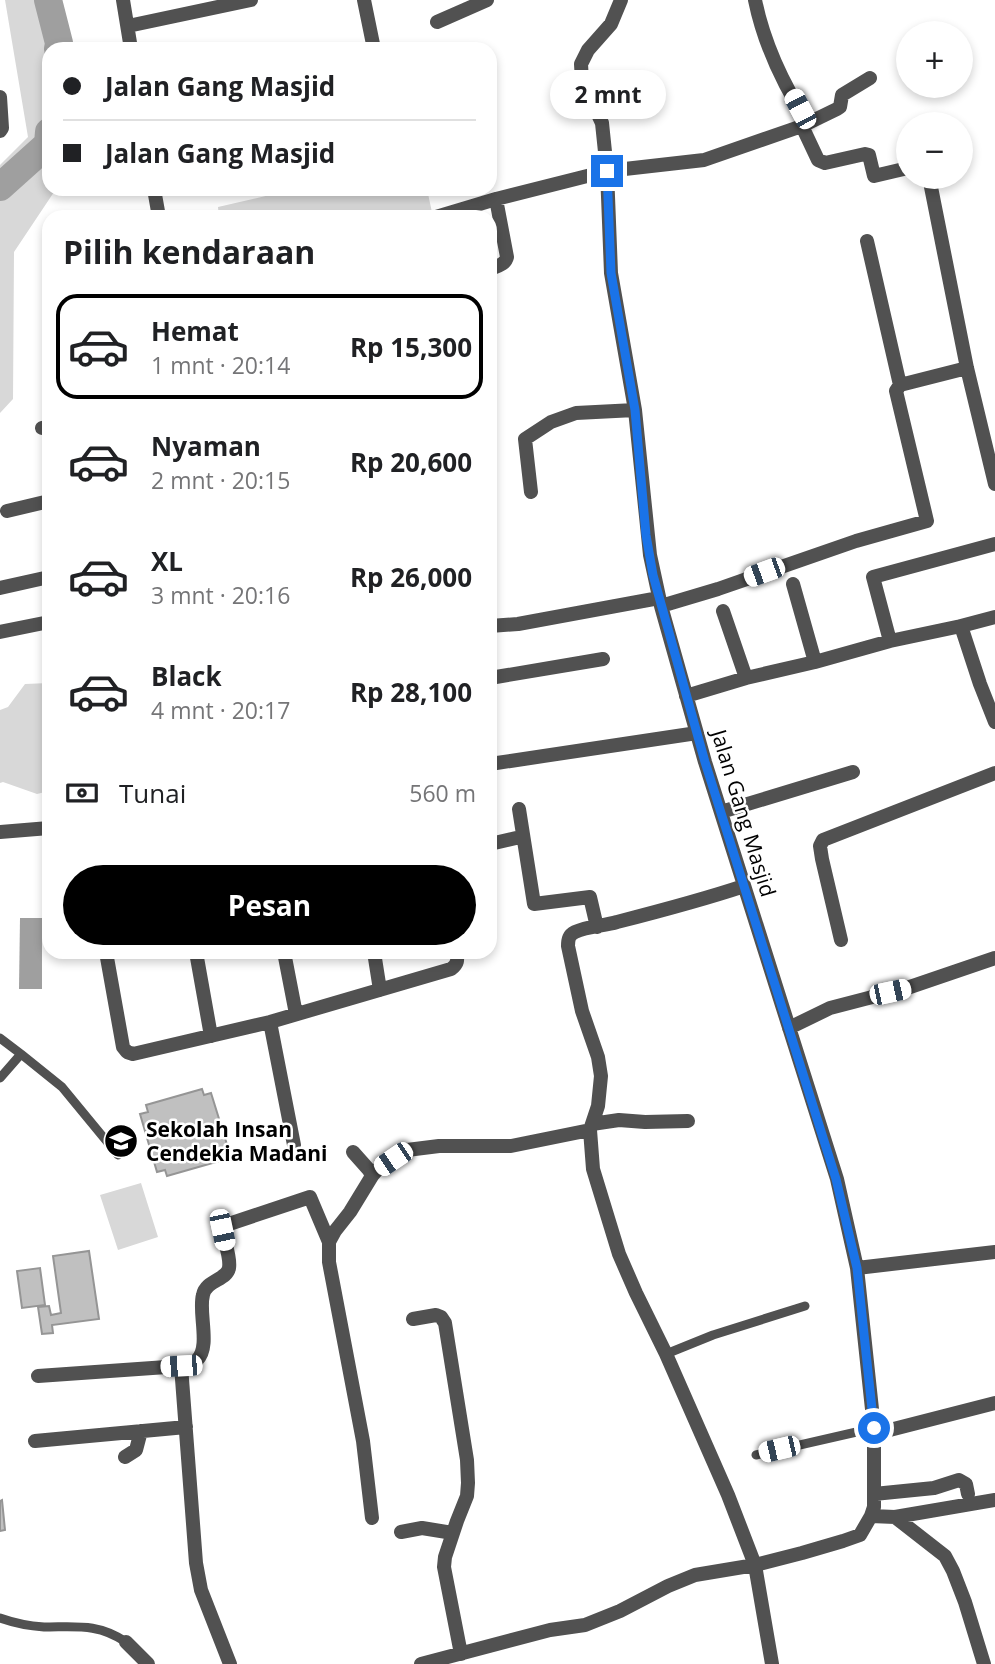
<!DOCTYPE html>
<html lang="id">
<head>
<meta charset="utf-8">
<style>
  :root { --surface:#fff; --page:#f6f6f6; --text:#202124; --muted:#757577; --line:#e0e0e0; --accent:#000 }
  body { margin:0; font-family:"Open Sans",sans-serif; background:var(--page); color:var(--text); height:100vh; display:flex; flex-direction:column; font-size:26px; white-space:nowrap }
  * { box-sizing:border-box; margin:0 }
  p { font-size:23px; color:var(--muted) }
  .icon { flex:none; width:38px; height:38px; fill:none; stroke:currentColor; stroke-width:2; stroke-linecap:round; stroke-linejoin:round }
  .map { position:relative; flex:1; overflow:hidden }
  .panel { position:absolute; left:42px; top:210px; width:455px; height:749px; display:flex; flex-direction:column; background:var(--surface); border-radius:21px; box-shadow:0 4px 10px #0003 }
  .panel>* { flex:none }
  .hud { position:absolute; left:42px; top:42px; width:455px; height:154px; border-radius:21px; box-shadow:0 4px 10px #0003; display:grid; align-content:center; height:154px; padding:0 21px; background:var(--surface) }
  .buttons { position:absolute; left:896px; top:21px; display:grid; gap:14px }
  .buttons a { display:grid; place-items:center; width:77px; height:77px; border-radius:50%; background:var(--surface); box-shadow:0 4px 10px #0003; font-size:35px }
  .end { position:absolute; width:32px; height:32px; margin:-16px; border:9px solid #1a73e8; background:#fff; box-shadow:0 0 0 4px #fff }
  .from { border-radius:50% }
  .bubble { position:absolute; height:49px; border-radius:24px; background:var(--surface); box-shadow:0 4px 10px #0003; font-size:23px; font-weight:700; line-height:49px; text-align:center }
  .car { position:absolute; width:21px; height:42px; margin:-21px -10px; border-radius:9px; box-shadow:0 0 5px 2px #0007; background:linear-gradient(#fff 24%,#345 0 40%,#fff 0 76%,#345 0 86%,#fff 0) }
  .hud b { display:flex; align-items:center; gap:24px; height:66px; font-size:26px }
  .hud b+b { border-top:2px solid var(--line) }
  .hud i { width:18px; height:18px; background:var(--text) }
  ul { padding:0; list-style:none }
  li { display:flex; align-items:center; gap:21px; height:105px; margin:0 14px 10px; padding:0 7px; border:4px solid transparent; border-radius:21px }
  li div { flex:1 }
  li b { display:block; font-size:26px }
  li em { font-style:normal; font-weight:700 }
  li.current { border-color:var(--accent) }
  li>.icon { width:63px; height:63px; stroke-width:1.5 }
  h2 { padding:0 21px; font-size:32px; line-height:84px }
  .pay { display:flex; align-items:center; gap:18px; height:77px; padding:0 21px; font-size:26px }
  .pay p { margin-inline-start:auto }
  .action { display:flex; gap:14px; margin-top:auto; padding:14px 21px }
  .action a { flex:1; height:80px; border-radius:42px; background:var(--accent); color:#fff; font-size:28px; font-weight:700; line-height:80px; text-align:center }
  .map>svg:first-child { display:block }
</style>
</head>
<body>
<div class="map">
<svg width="995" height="1664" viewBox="0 0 995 1664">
  <rect width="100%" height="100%" fill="#fff"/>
  <path fill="#d8d8d8" d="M5,0H57L66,49H49V189H56L14,252L13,399L0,413V165L28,137Z
    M288,189H427L433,217H219L218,207L287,191Z
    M49,683V791L37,794L3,782L0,783V710L8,707L25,684Z
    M141,1183L158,1237L118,1250L100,1195Z"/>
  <path fill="#9f9f9f" d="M20,918H42V989H19Z"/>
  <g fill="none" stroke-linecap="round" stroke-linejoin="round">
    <path stroke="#9f9f9f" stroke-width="28" d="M48,0L59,43L58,49
      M0,187L48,144L49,132"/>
  </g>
  <path fill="#c0c0c0" stroke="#959595" stroke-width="2" d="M202,1089L204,1095L211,1093L229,1151L221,1153L223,1160L167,1176L165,1170L157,1172L140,1114L148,1112L146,1105Z
    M89,1251L99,1319L52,1325L53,1333L42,1334L38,1307L49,1306L51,1315L61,1313L53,1256Z
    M40,1268L45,1305L22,1308L17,1271Z
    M2,1500L5,1530L0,1531V1501Z"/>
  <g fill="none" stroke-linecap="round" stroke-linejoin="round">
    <path stroke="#515151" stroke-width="9" d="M0,1038L21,1054L0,1078
      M21,1054L62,1087L118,1155
      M666,1354L713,1335L805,1306
      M756,1455L874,1428
      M0,1618C14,1623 29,1626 44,1627C76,1627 98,1623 126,1642"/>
    <path stroke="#515151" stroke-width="14" d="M123,0L131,49
      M364,0L374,49
      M755,0C764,44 784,86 808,123
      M437,22L487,0
      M128,26L251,0
      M0,97L2,128L0,131
      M802,126L818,160L825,163L865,154L869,155L874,176L908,168
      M929,177L967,368L995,484
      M154,189L159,217
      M436,217L496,199L607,171L704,160L802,126L837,109L840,107L842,95L870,78
      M490,269C497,266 505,265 507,257L496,199
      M900,385L967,368
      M42,428L49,427
      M531,492L525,439L551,422L576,413L635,410
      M7,511L49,501
      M793,584L815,662
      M0,588L49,577
      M661,606L718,589L856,541L927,521L896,391L900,385L867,241
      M723,611L746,678
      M490,626L518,624L659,598
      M961,626L980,684L995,722
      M0,632L49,622
      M890,641L873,577L995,544
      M490,678L603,659
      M686,696L746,678L815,662L890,641L961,626L995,617
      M490,764L697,733
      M519,809L534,904L590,897L597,927
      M721,812L853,772
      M0,832L49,828
      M490,844L516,838
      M744,886C702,900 660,911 617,922C604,926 587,926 575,932C569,935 568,939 568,946L582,1011L598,1057L601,1076L598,1106L590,1130L593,1169L619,1254L636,1293L666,1354L728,1495L755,1565L772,1664
      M841,940L822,859L820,846L823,840L995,773
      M106,952L123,1047L127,1052L133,1054L270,1022L451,969C458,964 458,960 456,952
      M196,952L211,1036
      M284,952L296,1014
      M374,952L380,990
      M270,1022L294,1145
      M789,1028L830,1008L907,988L995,958
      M592,1124L619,1120L645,1122L688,1121
      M353,1152L369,1170L372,1176L350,1212L335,1231L329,1242V1262L363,1441L372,1518
      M372,1176L379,1168L407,1150L439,1146H511L590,1130
      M857,1268L995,1252
      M413,1319L436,1315L441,1317L445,1323L467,1460L468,1483L467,1496L457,1521L445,1557L444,1567L461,1654
      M181,1366L196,1563L201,1590L230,1664
      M38,1376L181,1366C186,1365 193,1363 197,1360C211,1347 198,1312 203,1295C206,1280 227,1280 229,1268C231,1257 224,1241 222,1230V1227L226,1225L310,1197L329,1242
      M874,1434L995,1403
      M35,1441L186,1427
      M125,1457L136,1450L141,1431
      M874,1494L934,1488L959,1480L966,1484L968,1494
      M871,1516L895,1517L995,1500
      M895,1517L945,1556L953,1571L965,1602L984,1664
      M401,1532L422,1528L453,1533
      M126,1642L148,1664
      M421,1664L550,1630L585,1625L620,1611L668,1586L695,1575L755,1565L802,1553L843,1541L860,1535L871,1516L874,1507V1428L857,1268L837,1179L705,762L661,606L650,555L635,410L611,273L607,171L602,123L596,110L587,96L582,81L581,64L588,50L611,24L621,0"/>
  </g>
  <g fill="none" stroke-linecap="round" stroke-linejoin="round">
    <path stroke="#1a73e8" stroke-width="9" d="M607,171L611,273L635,410L646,535L653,575L705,762L836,1179L857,1268L874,1428"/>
  </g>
  <defs>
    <g id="school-disc" transform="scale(1.75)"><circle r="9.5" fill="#000" stroke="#fff"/><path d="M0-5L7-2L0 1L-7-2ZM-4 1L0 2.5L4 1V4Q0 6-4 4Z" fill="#fff"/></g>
  </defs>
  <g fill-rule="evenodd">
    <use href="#school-disc" x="121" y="1141"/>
  </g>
  <g text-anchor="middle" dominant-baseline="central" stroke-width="5" stroke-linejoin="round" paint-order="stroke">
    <g font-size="21" fill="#000" stroke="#fff">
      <text transform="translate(744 813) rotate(73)">Jalan Gang Masjid</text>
    </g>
    <g font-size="21" font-weight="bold" fill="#000" stroke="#fff" text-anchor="start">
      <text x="146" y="1129">Sekolah Insan<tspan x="146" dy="24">Cendekia Madani</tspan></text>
    </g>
  </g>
</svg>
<div class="buttons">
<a>+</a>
<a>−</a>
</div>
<i class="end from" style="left:874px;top:1428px"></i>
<i class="end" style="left:607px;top:171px"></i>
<div class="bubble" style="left:550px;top:70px;width:116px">2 mnt</div>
<i class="car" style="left:800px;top:109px;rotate:332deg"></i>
<i class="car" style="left:764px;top:572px;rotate:250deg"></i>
<i class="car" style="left:890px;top:992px;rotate:78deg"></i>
<i class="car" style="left:393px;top:1159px;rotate:236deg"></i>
<i class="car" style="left:222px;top:1230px;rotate:168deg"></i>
<i class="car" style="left:181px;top:1366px;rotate:267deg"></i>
<i class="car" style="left:779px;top:1449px;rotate:257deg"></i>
<div class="hud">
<b><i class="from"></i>Jalan Gang Masjid</b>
<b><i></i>Jalan Gang Masjid</b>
</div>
<section class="panel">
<h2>Pilih kendaraan</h2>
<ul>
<li class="current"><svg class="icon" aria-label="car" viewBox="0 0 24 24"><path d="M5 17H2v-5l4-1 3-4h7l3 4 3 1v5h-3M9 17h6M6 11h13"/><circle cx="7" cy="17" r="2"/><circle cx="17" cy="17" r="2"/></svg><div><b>Hemat</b><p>1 mnt · 20:14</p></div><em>Rp 15,300</em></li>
<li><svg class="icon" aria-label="car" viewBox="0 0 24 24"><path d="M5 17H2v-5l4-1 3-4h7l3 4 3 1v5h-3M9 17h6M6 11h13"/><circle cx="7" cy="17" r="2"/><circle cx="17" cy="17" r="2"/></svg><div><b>Nyaman</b><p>2 mnt · 20:15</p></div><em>Rp 20,600</em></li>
<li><svg class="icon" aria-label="car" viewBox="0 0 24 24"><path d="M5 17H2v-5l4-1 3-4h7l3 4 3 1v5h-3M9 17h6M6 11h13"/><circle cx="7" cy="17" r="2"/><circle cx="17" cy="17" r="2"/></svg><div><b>XL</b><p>3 mnt · 20:16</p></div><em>Rp 26,000</em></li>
<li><svg class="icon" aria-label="car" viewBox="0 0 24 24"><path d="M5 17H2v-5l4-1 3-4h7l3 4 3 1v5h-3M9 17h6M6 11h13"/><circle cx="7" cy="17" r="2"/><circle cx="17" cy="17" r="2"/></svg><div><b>Black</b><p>4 mnt · 20:17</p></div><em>Rp 28,100</em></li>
</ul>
<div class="pay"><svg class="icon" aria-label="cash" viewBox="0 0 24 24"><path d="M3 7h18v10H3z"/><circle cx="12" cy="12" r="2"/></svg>Tunai<p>560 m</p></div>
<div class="action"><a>Pesan</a></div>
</section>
</div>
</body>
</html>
